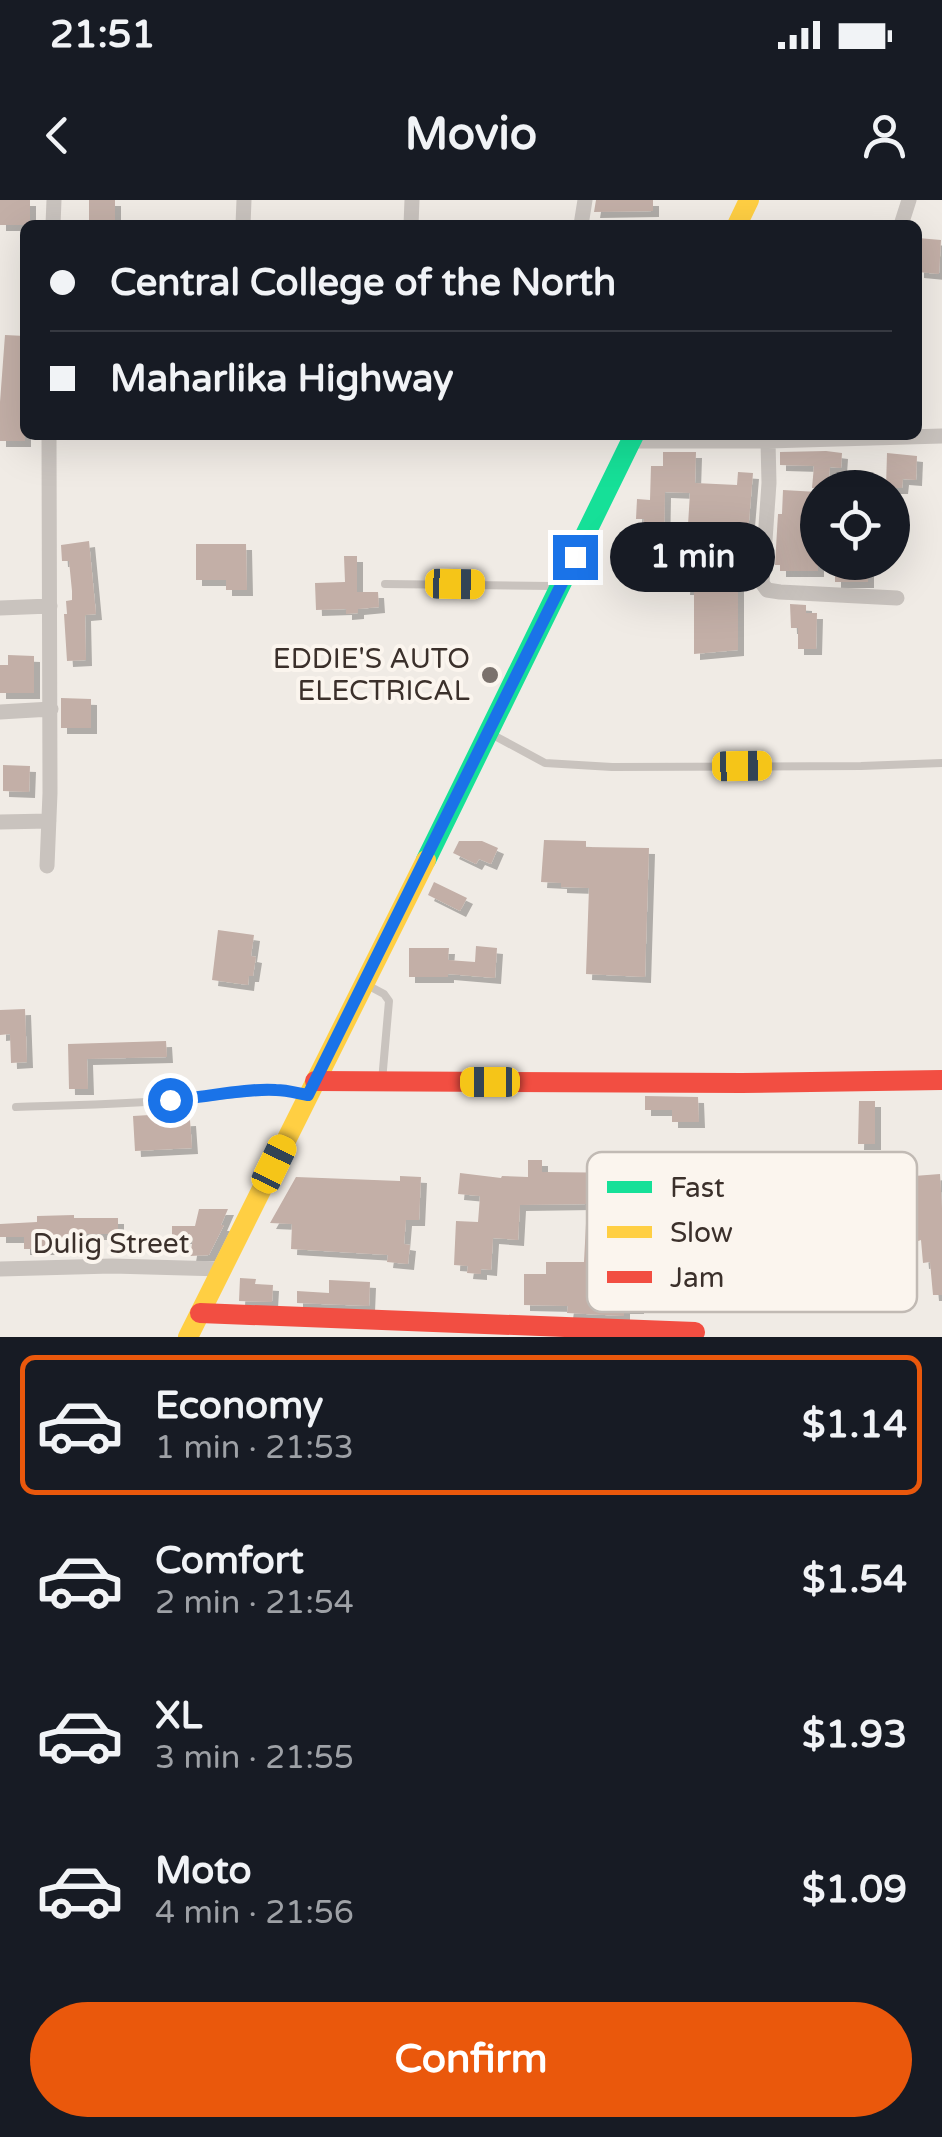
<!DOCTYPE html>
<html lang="en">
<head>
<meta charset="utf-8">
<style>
  :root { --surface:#171b24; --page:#242831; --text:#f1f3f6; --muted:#9ea1a6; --line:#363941; --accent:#ea580c }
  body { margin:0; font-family:"Varela Round",sans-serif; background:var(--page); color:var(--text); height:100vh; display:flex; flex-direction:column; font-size:38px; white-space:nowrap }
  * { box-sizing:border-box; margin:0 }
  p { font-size:32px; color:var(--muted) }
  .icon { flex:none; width:55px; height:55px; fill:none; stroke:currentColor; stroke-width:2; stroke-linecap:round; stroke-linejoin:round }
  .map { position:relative; height:1137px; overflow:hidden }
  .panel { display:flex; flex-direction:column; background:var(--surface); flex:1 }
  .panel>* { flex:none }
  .guide { position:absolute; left:20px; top:20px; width:902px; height:220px; border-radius:15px; box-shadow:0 10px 40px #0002; display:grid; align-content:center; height:220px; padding:0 30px; background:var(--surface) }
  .controls { position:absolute; left:800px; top:270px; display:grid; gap:20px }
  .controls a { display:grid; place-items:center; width:110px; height:110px; border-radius:50%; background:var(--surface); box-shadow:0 10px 40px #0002; font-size:50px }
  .end { position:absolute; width:45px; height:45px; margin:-22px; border:12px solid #1a73e8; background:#fff; box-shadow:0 0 0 5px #fff }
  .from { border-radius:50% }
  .bubble { position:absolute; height:70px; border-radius:35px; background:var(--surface); box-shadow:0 10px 40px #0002; font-size:32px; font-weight:700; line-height:70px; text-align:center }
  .car { position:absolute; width:30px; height:60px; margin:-30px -15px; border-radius:12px; box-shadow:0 0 8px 2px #0007; background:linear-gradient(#f5c518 24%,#345 0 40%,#f5c518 0 76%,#345 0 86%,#f5c518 0) }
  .guide b { display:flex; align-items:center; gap:35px; height:95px; font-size:38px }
  .guide b+b { border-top:2px solid var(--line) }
  .guide i { width:25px; height:25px; background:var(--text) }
  ul { padding:18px 0 0; list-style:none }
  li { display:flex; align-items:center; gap:30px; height:140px; margin:0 20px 15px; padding:0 10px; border:5px solid transparent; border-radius:15px }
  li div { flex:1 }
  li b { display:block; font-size:38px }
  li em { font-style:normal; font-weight:700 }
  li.current { border-color:var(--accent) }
  li>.icon { width:90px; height:90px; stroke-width:1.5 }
  .primary-button { display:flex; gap:20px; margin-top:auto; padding:20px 30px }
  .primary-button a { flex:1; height:115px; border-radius:60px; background:var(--accent); color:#fff; font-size:40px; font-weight:700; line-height:115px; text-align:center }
  .status { display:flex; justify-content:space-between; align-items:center; height:70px; padding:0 50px; background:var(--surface); direction:ltr }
  .status svg { height:28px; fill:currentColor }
  header { display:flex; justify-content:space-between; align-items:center; height:130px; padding:0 30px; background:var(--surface); font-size:45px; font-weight:700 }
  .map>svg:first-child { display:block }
</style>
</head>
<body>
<div class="status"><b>21:51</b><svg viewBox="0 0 49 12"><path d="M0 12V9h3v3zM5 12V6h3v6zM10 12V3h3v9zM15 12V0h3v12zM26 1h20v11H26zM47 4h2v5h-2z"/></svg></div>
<header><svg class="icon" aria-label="back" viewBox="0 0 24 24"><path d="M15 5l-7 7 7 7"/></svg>Movio<svg class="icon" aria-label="person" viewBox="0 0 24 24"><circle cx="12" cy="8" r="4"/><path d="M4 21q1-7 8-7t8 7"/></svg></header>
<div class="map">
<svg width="942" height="1137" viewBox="0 0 942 1137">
  <defs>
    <filter id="shadow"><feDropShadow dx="6" dy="6" stdDeviation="0" flood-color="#0004"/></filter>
  </defs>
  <rect width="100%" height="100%" fill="#f0ebe5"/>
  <path fill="#c3afa7" filter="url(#shadow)" d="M0,0H30V25H0Z
    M89,0H115V25H89Z
    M596,0H653V11L594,12Z
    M918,38L941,40L939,74L918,72Z
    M5,135L25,136V241H0V202Z
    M826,251L842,253L841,268L830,267L828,288H812L814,266L780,265V252Z
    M663,252H696L695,283L737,285L738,272L753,273L748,333L735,332L733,385H738V450L694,454V389H684L690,293L665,292L664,348L641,347L644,319H636L637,299L650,300L651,266H663Z
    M887,253L917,256L916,280L903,279L902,288H886Z
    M783,290L818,292L814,333L818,334V371H780V365H775L778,314H782Z
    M89,341L96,414L85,415L86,460L67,461L64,414H67L66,401L72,400V391L69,361H62L61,345Z
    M196,344H246L247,390H226V380H196Z
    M344,356H357V392H378L379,407L358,409V413L346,414V409L316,410L315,383L345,382Z
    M835,362H868V382H835Z
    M790,404L806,405V413H817L816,449H798V428H791Z
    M8,455L34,456V493H0V465H8Z
    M61,498L91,499V528H61Z
    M3,565L30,566L29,592L3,591Z
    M544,640L586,641V647L649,648L645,777L586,774L589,688L561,687V683L541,682Z
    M459,641H482L498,648L491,664L479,659L476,664L453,653Z
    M434,682L467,698L460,711L428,695Z
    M218,730L254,735L251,756L256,757L253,776H249L248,785L212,780Z
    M476,746L497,748L495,778L448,774V777H409V748H449L448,760L475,762Z
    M25,809L27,862L11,863L10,834L0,835V810Z
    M166,841L167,857L87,859L88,889H69L68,844Z
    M645,896L698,897L699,922H672V910H645Z
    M859,901H875V944H858Z
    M167,914V921L190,920L192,948L135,951L133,916Z
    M528,960H542V972L638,973V975H659V981H671L670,1005L698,1004L699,1018H711L713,1050H718V1067L709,1068L710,1096L669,1098L638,1096V1108H624V1116L567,1113L568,1106L524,1105V1074H546V1062H584L587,1004L520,1005L518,1040L493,1038L491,1070L481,1069V1074L467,1073L468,1066L454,1065L456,1021L478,1022L480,996L458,994L460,973L501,978L502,976L528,977Z
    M940,974L942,1009V1095H933L930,1062L923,1063L921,1040L918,1041L914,976Z
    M400,976L421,977L419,1020H406L404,1044L410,1045L408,1064L387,1062L388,1055L291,1049L292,1024L270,1023L296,977L400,981Z
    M199,1009H228L221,1025H224L209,1055L190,1056L193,1038H172V1026H195Z
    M74,1015V1018H118V1034H75V1044H64V1049H24V1037H0V1024L37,1022V1016Z
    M240,1078L256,1079L255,1084L273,1085L272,1102L239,1101Z
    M329,1080L370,1082L369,1106L297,1103V1091L329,1093Z"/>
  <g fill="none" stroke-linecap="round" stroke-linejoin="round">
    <path stroke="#c9c3be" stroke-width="8" d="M385,384L551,386
      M493,535L545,563L612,567L861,566L942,563
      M369,786L384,794L389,801L382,881
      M16,907C77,905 139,904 200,898C236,895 263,887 300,894"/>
    <path stroke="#c9c3be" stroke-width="15" d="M53,25L54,0
      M243,25L244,0
      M411,25L412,0
      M581,25L585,0
      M901,25L909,0
      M631,241H768L942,236
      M768,241L769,283L762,383L767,390L780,392L897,398
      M0,408L50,406
      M0,512L51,509
      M0,622L49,621
      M47,666L50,593L49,235
      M0,1069L112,1066L222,1069"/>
    <path stroke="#16e098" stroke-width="20" d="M426,660L634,235"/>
    <path stroke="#ffcf43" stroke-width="20" d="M737,25L749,0
      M188,1137L426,660"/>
    <path stroke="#f24e42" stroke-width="20" d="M315,881L742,883L942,880
      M200,1113L695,1132"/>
  </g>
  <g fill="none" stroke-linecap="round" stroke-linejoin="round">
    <path stroke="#1a73e8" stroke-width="12" d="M170,900C204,898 243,888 276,890C286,890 297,893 308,895L575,357"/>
  </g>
  <circle fill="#7a716c" stroke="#fbf5ee" stroke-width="4" cx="490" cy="475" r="10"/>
  <g text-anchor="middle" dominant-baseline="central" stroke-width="8" stroke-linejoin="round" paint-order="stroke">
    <g font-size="28" fill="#3b302b" stroke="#fbf5ee" text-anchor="end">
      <text x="470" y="459">EDDIE'S AUTO<tspan x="470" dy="32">ELECTRICAL</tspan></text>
    </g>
    <g font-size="28" fill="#3b302b" stroke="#fbf5ee">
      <text x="111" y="1044">Dulig Street</text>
    </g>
  </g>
  <rect x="587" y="952" width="330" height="160" rx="15" fill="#fbf5ee" stroke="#c1bab4" stroke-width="2.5"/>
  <rect x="607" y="981" width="45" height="12" fill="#16e098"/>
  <rect x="607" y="1026" width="45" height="12" fill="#ffcf43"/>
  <rect x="607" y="1071" width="45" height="12" fill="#f24e42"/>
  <g font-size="28" fill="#3b302b">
    <text x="670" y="997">Fast</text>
    <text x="670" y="1042">Slow</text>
    <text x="670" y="1087">Jam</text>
  </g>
</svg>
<div class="controls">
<a><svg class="icon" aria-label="locate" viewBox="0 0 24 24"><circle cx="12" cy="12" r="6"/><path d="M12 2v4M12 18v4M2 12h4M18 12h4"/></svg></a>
</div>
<i class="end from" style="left:170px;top:900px"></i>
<i class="end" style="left:575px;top:357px"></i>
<div class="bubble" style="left:610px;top:322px;width:165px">1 min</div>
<i class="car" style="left:455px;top:384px;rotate:91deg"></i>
<i class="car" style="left:742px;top:566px;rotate:89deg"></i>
<i class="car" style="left:490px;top:882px;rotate:270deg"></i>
<i class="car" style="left:274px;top:964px;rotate:26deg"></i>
<div class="guide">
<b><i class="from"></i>Central College of the North</b>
<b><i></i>Maharlika Highway</b>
</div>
</div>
<section class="panel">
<ul>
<li class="current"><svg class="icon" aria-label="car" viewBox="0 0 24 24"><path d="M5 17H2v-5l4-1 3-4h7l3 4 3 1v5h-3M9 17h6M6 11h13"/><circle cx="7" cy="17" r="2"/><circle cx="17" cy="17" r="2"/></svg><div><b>Economy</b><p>1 min · 21:53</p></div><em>$1.14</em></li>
<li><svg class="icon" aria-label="car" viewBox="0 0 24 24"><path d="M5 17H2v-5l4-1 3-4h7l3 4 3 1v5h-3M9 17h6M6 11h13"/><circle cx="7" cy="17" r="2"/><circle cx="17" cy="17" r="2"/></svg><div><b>Comfort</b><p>2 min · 21:54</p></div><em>$1.54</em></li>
<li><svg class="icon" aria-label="car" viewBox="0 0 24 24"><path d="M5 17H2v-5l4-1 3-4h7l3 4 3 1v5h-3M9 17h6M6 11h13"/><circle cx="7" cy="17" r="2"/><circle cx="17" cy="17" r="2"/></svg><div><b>XL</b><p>3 min · 21:55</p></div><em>$1.93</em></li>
<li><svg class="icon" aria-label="car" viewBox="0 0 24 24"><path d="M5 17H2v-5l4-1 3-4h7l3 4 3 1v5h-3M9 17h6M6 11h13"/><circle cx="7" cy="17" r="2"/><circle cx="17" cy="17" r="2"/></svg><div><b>Moto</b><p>4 min · 21:56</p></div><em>$1.09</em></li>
</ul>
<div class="primary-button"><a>Confirm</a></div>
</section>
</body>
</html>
